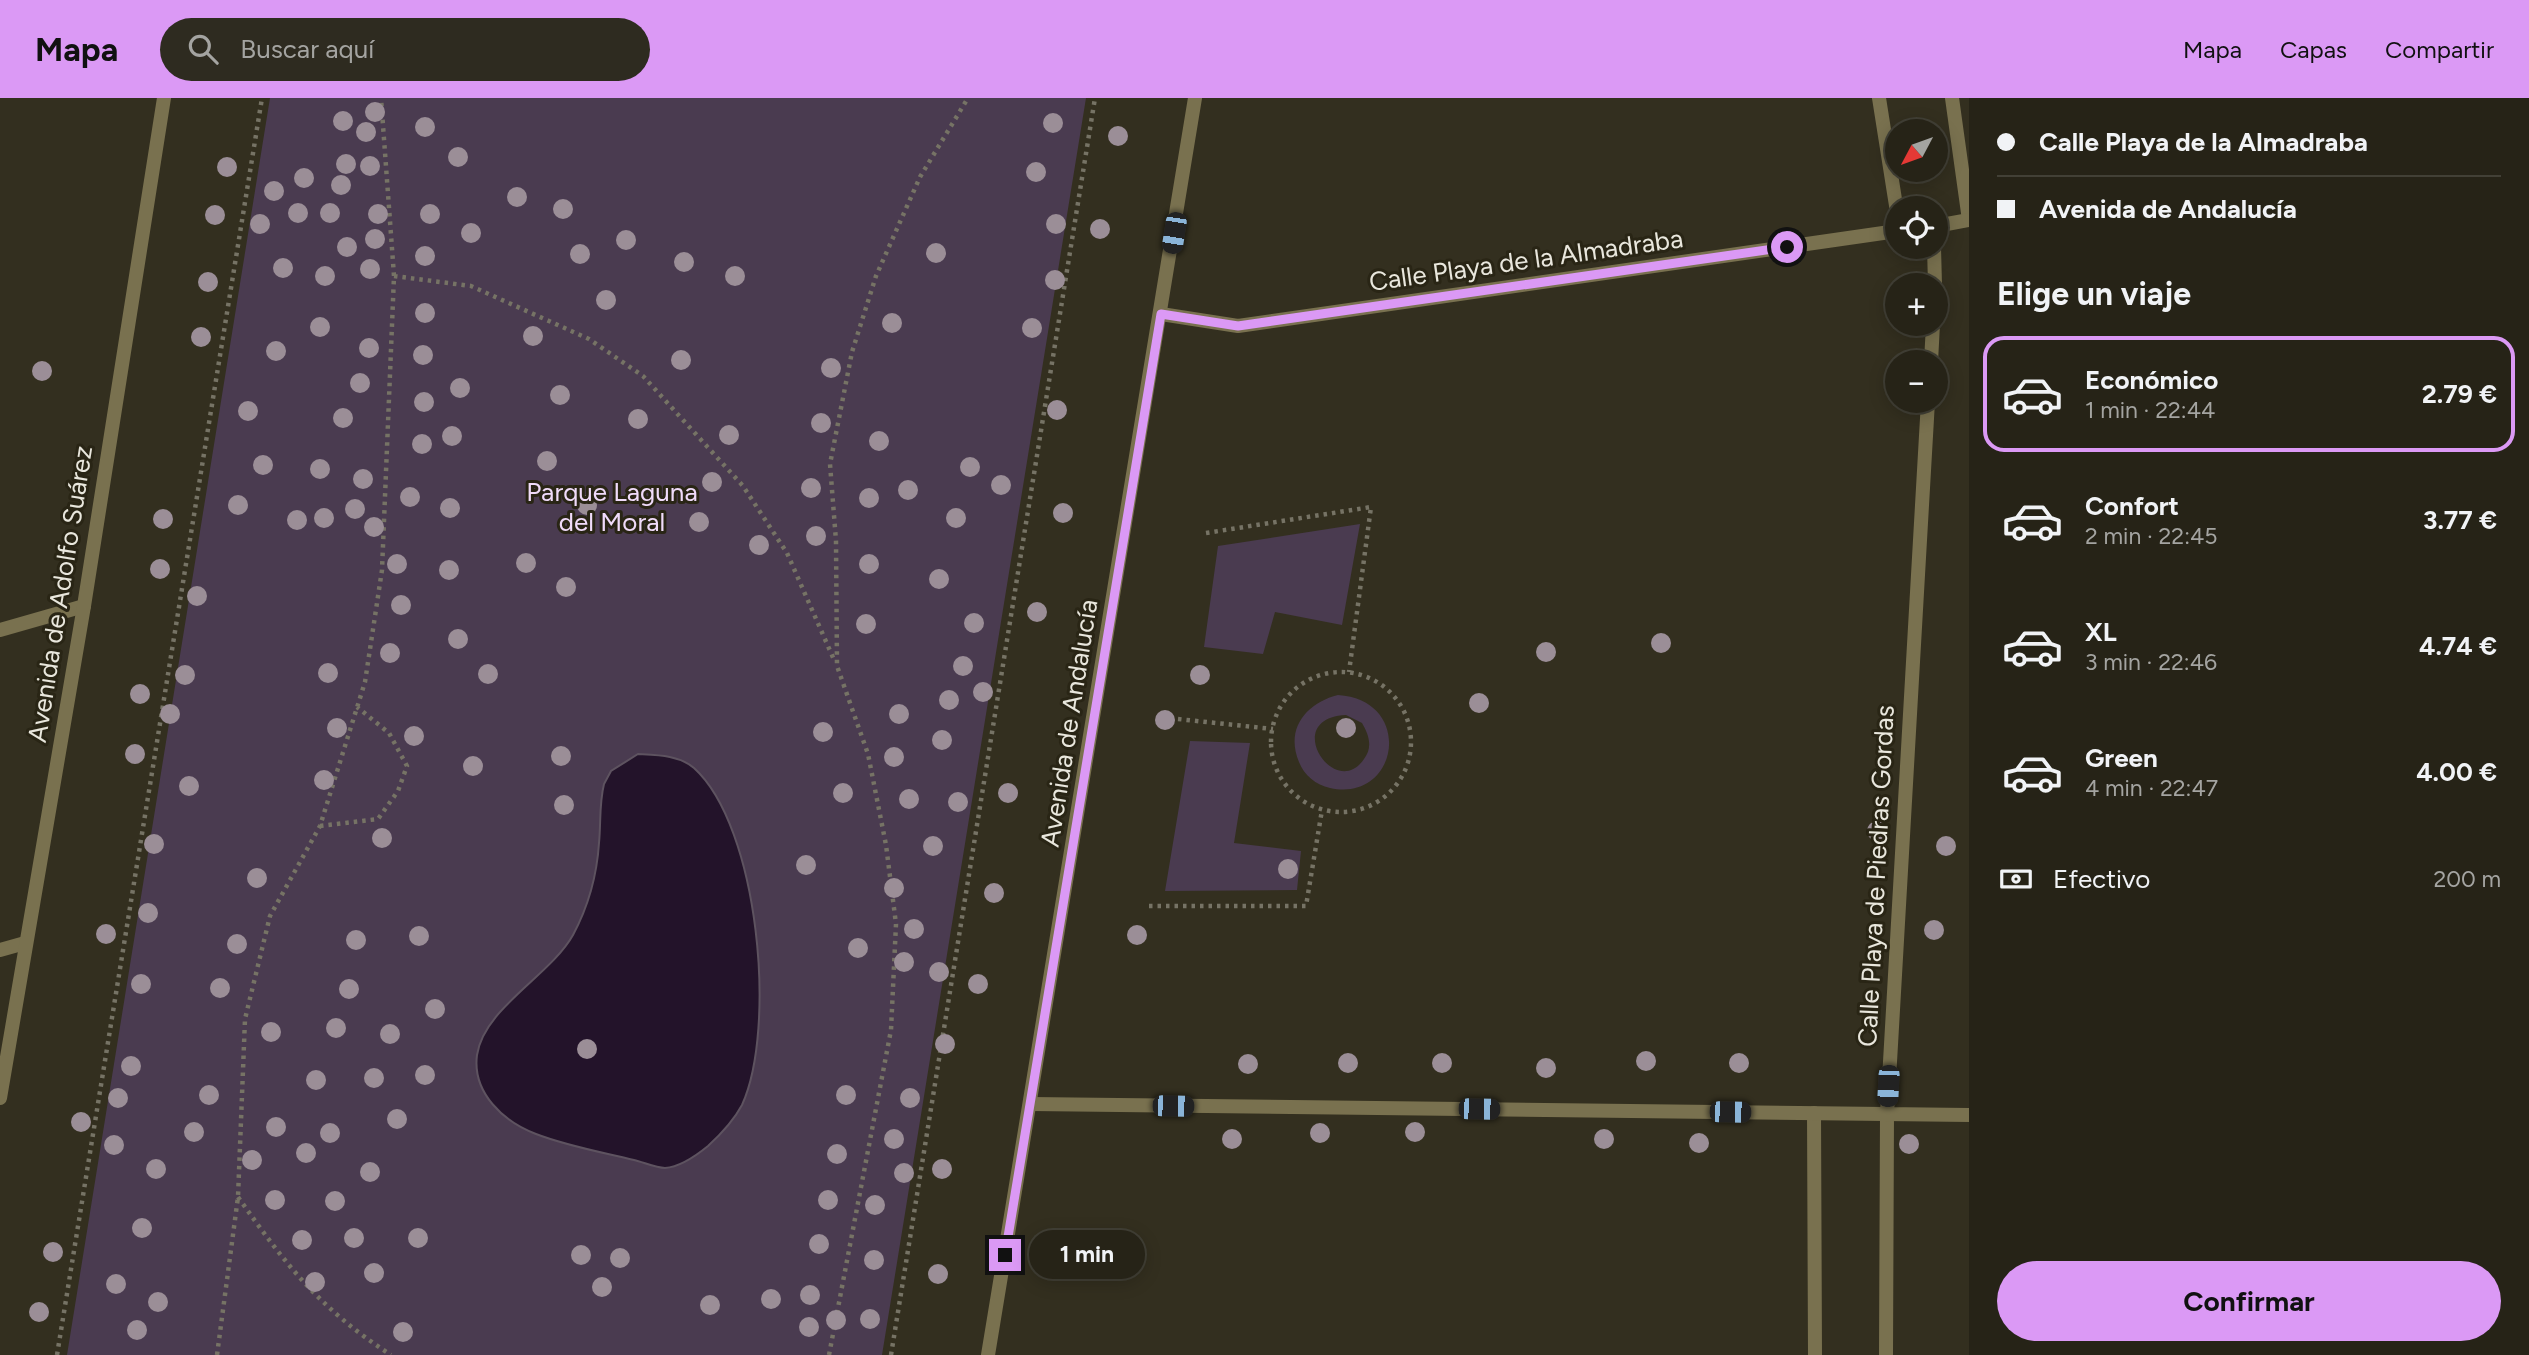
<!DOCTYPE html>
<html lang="es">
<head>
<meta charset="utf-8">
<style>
  :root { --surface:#262317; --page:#2e2b20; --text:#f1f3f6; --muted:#a4a4a1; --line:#424036; --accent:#db99f5 }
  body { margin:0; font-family:Figtree,sans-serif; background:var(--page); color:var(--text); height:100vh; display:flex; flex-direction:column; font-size:26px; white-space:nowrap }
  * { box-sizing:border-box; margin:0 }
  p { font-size:23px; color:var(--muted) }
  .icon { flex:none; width:38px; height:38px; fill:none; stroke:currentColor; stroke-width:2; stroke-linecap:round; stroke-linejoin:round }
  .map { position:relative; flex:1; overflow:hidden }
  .sheet { display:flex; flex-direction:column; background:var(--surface); width:560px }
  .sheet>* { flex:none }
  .guide { display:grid; align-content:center; height:154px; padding:0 28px; background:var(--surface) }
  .needle { width:46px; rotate:229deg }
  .tools { position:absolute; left:1885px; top:21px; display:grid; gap:14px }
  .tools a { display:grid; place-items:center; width:63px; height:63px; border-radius:50%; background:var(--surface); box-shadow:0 4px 18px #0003,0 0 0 2px var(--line); font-size:35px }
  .end { position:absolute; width:32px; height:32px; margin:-16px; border:9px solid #db99f5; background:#111; box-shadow:0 0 0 4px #111 }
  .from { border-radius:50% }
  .bubble { position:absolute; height:49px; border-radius:24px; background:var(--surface); box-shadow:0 4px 18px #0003,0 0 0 2px var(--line); font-size:23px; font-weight:700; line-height:49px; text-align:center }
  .car { position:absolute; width:21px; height:42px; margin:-21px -10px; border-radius:9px; box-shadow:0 0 5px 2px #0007; background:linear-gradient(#222 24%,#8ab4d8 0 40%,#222 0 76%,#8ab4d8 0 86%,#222 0) }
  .guide b { display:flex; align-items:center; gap:24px; height:66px; font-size:26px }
  .guide b+b { border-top:2px solid var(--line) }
  .guide i { width:18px; height:18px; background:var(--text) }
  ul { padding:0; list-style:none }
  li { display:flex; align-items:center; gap:21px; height:116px; margin:0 14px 10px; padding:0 14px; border:4px solid transparent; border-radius:21px }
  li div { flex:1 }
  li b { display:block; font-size:26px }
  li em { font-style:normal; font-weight:700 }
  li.selected { border-color:var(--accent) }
  li>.icon { width:63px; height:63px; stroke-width:1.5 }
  h2 { padding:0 28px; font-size:32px; line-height:84px }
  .pay { display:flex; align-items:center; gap:18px; height:77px; padding:0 28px; font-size:26px }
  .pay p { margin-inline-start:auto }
  .action { display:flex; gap:14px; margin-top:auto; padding:14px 28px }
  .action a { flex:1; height:80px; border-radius:42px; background:var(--accent); color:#111; font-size:28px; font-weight:700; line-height:80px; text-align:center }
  header { display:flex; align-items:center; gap:42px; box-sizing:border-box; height:98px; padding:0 35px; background:var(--accent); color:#111 }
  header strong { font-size:33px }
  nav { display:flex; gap:38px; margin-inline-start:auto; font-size:24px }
  .search { width:490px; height:63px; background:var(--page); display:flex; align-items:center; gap:18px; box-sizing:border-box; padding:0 24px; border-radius:38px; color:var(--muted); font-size:26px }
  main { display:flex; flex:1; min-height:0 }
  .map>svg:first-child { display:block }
</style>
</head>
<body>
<header>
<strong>Mapa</strong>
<div class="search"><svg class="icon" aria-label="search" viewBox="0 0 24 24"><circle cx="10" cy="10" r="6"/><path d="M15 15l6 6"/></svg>Buscar aquí</div>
<nav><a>Mapa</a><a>Capas</a><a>Compartir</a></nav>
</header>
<main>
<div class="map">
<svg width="1969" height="1257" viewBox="0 0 1969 1257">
  <rect width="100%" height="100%" fill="#332f1f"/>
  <path fill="#4a3b50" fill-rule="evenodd" d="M270,0H1086L882,1257H67Z
    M1360,426L1342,527L1275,514L1263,556L1204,549L1218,448Z
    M1338,597C1415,602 1399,705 1330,690C1316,687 1304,677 1299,664C1285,631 1306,605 1338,597ZM1346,617L1362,625C1369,637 1373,649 1364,661C1335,704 1280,620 1346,617Z
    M1190,643L1250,645L1234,745L1301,753L1297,792L1165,793Z"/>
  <path fill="#23132a" stroke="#5e5360" stroke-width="2" d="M638,656C657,657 679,657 694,670C759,729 777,930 742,1007C734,1022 720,1037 708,1048C697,1057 680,1069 665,1070C656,1070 643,1064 634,1062C601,1054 567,1048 536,1036C504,1024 472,995 477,957C484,910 550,878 573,837C588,809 597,776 599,745C601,725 599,706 604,686L611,673Z"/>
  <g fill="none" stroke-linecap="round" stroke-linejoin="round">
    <path stroke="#767365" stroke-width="4.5" stroke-dasharray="3.5 5" stroke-linecap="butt" d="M394,178L471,188L589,241L643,278L743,388L787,455L835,564
      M1206,435L1371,409L1349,574
      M1271 644a70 70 0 1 1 140 0a70 70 0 1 1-140 0Z
      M1178,621L1273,631
      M320,728L378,721L398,693L407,668L389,635L357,609
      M1149,808H1306L1322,712
      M238,1099C286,1167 320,1211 391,1257
      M57,1257L262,0
      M217,1257L238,1099L245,921L270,818L320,728L365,584L382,472L394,178L381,0
      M829,1257L891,932L896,826L886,747L868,656L837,568L836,443L830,366L852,254L876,178L920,79L968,0
      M891,1257L1095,0"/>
    <path stroke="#79714f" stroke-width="14" d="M1879,0L1897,114
      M1952,0L1969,122
      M1814,1015L1815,1257
      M1886,1257L1887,1016"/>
    <path stroke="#79714f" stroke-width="14" d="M1936,128L1969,122
      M1934,149L1935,187
      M1161,216L1238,228L1897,133
      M1931,264L1933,226
      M0,532L84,508
      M0,852L25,845
      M1031,1006L1969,1017
      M1887,1016L1928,303"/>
    <path stroke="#79714f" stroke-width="14" d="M0,1000L84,508L164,0
      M988,1257L1195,0"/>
  </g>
  <g fill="#9b8e97">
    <circle cx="375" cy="14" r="10"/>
    <circle cx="343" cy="23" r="10"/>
    <circle cx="1053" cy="25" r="10"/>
    <circle cx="425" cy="29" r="10"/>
    <circle cx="366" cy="34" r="10"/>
    <circle cx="1118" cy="38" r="10"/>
    <circle cx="458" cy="59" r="10"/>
    <circle cx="346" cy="66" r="10"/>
    <circle cx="370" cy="68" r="10"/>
    <circle cx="227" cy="69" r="10"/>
    <circle cx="1036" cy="74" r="10"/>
    <circle cx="304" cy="80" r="10"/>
    <circle cx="341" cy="87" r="10"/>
    <circle cx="274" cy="93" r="10"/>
    <circle cx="517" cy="99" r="10"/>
    <circle cx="563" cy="111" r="10"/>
    <circle cx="298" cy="115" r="10"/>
    <circle cx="330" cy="115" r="10"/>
    <circle cx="378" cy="116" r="10"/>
    <circle cx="430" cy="116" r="10"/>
    <circle cx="215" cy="117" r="10"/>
    <circle cx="260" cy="126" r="10"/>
    <circle cx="1056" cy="126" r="10"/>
    <circle cx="1100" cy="131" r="10"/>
    <circle cx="471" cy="135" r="10"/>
    <circle cx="375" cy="141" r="10"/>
    <circle cx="626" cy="142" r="10"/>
    <circle cx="347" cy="149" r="10"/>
    <circle cx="936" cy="155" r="10"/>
    <circle cx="580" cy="156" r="10"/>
    <circle cx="425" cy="158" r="10"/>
    <circle cx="684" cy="164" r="10"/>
    <circle cx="283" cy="170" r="10"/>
    <circle cx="370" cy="171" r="10"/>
    <circle cx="325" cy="178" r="10"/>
    <circle cx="735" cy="178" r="10"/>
    <circle cx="1055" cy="182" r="10"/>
    <circle cx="208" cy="184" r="10"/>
    <circle cx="606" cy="202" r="10"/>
    <circle cx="425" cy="215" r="10"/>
    <circle cx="892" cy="225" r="10"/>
    <circle cx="320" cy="229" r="10"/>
    <circle cx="1032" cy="230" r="10"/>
    <circle cx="533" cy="238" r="10"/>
    <circle cx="201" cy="239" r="10"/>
    <circle cx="369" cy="250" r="10"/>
    <circle cx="276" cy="253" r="10"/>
    <circle cx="423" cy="257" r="10"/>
    <circle cx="681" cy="262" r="10"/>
    <circle cx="831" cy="270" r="10"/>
    <circle cx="42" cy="273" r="10"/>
    <circle cx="360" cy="285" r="10"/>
    <circle cx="460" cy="290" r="10"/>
    <circle cx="560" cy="297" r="10"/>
    <circle cx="424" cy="304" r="10"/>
    <circle cx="1057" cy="312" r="10"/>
    <circle cx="248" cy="313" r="10"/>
    <circle cx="343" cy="320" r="10"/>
    <circle cx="638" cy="321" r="10"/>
    <circle cx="821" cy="325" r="10"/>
    <circle cx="729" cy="337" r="10"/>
    <circle cx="452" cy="338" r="10"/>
    <circle cx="879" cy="343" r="10"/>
    <circle cx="422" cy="346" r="10"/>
    <circle cx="547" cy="363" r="10"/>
    <circle cx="263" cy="367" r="10"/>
    <circle cx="970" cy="369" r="10"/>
    <circle cx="320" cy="371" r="10"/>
    <circle cx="363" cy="381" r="10"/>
    <circle cx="712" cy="384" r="10"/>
    <circle cx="1001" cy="387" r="10"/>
    <circle cx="811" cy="390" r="10"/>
    <circle cx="908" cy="392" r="10"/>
    <circle cx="410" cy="399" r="10"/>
    <circle cx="869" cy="400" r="10"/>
    <circle cx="238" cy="407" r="10"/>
    <circle cx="587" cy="407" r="10"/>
    <circle cx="450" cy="410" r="10"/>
    <circle cx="355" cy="411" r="10"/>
    <circle cx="1063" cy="415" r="10"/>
    <circle cx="324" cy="420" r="10"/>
    <circle cx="956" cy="420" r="10"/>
    <circle cx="163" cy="421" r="10"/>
    <circle cx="297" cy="422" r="10"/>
    <circle cx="699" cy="424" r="10"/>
    <circle cx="374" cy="429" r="10"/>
    <circle cx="816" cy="438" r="10"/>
    <circle cx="759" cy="447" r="10"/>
    <circle cx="526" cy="465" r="10"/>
    <circle cx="397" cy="466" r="10"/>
    <circle cx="869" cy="466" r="10"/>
    <circle cx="160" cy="471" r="10"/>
    <circle cx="449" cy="472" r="10"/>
    <circle cx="939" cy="481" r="10"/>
    <circle cx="566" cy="489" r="10"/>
    <circle cx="197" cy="498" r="10"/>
    <circle cx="401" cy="507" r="10"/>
    <circle cx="1037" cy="514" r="10"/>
    <circle cx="974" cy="525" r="10"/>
    <circle cx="866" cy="526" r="10"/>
    <circle cx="458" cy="541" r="10"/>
    <circle cx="1661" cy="545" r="10"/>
    <circle cx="1546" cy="554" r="10"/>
    <circle cx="390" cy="555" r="10"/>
    <circle cx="963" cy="568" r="10"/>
    <circle cx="328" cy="575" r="10"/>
    <circle cx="488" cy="576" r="10"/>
    <circle cx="185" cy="577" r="10"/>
    <circle cx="1200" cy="577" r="10"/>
    <circle cx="983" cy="594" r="10"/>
    <circle cx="140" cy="596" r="10"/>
    <circle cx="949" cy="602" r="10"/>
    <circle cx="1479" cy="605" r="10"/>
    <circle cx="170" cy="616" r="10"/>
    <circle cx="899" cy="616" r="10"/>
    <circle cx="1165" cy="622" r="10"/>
    <circle cx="337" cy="630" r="10"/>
    <circle cx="1346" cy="630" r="10"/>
    <circle cx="823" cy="634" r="10"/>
    <circle cx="414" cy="638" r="10"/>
    <circle cx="942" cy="642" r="10"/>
    <circle cx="135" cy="656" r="10"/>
    <circle cx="561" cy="658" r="10"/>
    <circle cx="894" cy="659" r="10"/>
    <circle cx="473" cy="668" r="10"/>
    <circle cx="324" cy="682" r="10"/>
    <circle cx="189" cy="688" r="10"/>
    <circle cx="843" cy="695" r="10"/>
    <circle cx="1008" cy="695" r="10"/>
    <circle cx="909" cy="701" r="10"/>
    <circle cx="958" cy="704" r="10"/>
    <circle cx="564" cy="707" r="10"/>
    <circle cx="1877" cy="733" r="10"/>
    <circle cx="382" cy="740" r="10"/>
    <circle cx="154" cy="746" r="10"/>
    <circle cx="933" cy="748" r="10"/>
    <circle cx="1946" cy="748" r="10"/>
    <circle cx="806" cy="767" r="10"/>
    <circle cx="1288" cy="771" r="10"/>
    <circle cx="257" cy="780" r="10"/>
    <circle cx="894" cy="790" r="10"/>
    <circle cx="994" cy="795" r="10"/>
    <circle cx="148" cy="815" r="10"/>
    <circle cx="914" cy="831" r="10"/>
    <circle cx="1934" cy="832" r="10"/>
    <circle cx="106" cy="836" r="10"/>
    <circle cx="1137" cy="837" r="10"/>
    <circle cx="419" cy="838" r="10"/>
    <circle cx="356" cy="842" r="10"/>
    <circle cx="237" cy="846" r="10"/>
    <circle cx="858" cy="850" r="10"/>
    <circle cx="904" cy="864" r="10"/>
    <circle cx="939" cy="874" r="10"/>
    <circle cx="141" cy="886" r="10"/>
    <circle cx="978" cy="886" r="10"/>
    <circle cx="220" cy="890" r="10"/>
    <circle cx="349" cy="891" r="10"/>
    <circle cx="435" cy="911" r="10"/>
    <circle cx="336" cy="930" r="10"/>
    <circle cx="271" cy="934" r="10"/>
    <circle cx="390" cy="936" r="10"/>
    <circle cx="945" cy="946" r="10"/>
    <circle cx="587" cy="951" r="10"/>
    <circle cx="1646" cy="963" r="10"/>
    <circle cx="1348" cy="965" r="10"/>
    <circle cx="1442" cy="965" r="10"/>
    <circle cx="1739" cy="965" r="10"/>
    <circle cx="1248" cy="966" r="10"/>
    <circle cx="131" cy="968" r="10"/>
    <circle cx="1546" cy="970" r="10"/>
    <circle cx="425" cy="977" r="10"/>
    <circle cx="374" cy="980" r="10"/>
    <circle cx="316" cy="982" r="10"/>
    <circle cx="209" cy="997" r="10"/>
    <circle cx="846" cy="997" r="10"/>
    <circle cx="118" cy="1000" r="10"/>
    <circle cx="910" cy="1000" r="10"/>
    <circle cx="397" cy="1021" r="10"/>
    <circle cx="81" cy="1024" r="10"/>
    <circle cx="276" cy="1029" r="10"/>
    <circle cx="194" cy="1034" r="10"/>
    <circle cx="1415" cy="1034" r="10"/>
    <circle cx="330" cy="1035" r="10"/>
    <circle cx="1320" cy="1035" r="10"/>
    <circle cx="894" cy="1041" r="10"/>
    <circle cx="1232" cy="1041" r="10"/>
    <circle cx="1604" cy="1041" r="10"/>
    <circle cx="1699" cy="1045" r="10"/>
    <circle cx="1909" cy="1046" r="10"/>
    <circle cx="114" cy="1047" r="10"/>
    <circle cx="306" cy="1055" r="10"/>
    <circle cx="837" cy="1056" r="10"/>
    <circle cx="252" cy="1062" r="10"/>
    <circle cx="156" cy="1071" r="10"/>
    <circle cx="942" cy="1071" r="10"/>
    <circle cx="370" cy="1074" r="10"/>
    <circle cx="904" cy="1075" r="10"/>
    <circle cx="275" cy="1102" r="10"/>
    <circle cx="828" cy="1102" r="10"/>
    <circle cx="335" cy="1103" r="10"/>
    <circle cx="875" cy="1107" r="10"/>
    <circle cx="142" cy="1130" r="10"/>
    <circle cx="354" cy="1140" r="10"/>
    <circle cx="418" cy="1140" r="10"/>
    <circle cx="302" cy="1142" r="10"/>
    <circle cx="819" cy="1146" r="10"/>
    <circle cx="1090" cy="1149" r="10"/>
    <circle cx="53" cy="1154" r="10"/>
    <circle cx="581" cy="1157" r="10"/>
    <circle cx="620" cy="1160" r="10"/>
    <circle cx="874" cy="1162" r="10"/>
    <circle cx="374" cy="1175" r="10"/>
    <circle cx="938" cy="1176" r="10"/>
    <circle cx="315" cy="1184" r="10"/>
    <circle cx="116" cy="1186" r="10"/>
    <circle cx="602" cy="1189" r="10"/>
    <circle cx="810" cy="1197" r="10"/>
    <circle cx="771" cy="1201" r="10"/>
    <circle cx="158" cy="1204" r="10"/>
    <circle cx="710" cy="1207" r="10"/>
    <circle cx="39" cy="1214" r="10"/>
    <circle cx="870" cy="1221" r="10"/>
    <circle cx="836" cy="1222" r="10"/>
    <circle cx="809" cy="1229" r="10"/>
    <circle cx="137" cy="1232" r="10"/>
    <circle cx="403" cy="1234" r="10"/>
  </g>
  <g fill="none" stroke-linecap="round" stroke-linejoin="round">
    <path stroke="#db99f5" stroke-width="9" d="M1005,1157L1161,216L1238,228L1787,149"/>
  </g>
  <g text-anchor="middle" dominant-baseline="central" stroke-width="6" stroke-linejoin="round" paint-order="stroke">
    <g font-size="26" fill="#e9e7dd" stroke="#292515">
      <text transform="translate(1526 162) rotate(-8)">Calle Playa de la Almadraba</text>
      <text transform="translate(60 496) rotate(-81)">Avenida de Adolfo Suárez</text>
      <text transform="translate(1069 625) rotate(-81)">Avenida de Andalucía</text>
      <text transform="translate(1876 778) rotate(-87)">Calle Playa de Piedras Gordas</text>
    </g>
    <g font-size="26" fill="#f0dbfa" stroke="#292515">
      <text x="612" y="394">Parque Laguna<tspan x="612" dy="30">del Moral</tspan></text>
    </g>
  </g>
</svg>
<div class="tools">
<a><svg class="needle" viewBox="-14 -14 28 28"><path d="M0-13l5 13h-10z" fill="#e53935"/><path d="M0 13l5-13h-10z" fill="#a4a4a1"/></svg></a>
<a><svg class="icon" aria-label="locate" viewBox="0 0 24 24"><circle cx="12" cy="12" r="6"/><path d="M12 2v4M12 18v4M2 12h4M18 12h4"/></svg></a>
<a>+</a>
<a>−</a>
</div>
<i class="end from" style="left:1787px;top:149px"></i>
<i class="end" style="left:1005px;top:1157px"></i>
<div class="bubble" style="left:1029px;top:1132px;width:116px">1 min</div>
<i class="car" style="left:1174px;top:135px;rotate:189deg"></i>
<i class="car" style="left:1888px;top:988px;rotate:183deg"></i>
<i class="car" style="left:1173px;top:1008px;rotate:91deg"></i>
<i class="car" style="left:1479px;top:1011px;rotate:91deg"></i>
<i class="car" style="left:1730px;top:1014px;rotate:91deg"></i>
</div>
<section class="sheet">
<div class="guide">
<b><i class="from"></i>Calle Playa de la Almadraba</b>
<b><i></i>Avenida de Andalucía</b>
</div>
<h2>Elige un viaje</h2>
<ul>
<li class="selected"><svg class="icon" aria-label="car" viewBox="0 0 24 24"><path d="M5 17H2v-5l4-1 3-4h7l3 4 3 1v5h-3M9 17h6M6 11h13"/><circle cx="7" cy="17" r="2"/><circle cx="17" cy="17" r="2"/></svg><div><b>Económico</b><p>1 min · 22:44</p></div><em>2.79 €</em></li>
<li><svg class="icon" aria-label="car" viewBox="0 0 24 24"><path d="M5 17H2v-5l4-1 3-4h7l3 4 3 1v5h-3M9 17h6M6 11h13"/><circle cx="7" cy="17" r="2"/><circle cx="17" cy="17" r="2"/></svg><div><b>Confort</b><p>2 min · 22:45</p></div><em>3.77 €</em></li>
<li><svg class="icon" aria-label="car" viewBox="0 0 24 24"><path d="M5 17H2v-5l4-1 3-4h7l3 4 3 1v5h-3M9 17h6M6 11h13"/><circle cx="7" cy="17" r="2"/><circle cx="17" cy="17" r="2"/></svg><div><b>XL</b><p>3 min · 22:46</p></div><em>4.74 €</em></li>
<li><svg class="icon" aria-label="car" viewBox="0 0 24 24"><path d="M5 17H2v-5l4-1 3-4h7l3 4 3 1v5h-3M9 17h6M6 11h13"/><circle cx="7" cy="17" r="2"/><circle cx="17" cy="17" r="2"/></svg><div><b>Green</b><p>4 min · 22:47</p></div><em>4.00 €</em></li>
</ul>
<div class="pay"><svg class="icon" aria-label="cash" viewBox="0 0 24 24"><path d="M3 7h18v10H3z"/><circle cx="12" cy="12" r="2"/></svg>Efectivo<p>200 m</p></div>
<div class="action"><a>Confirmar</a></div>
</section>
</main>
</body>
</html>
